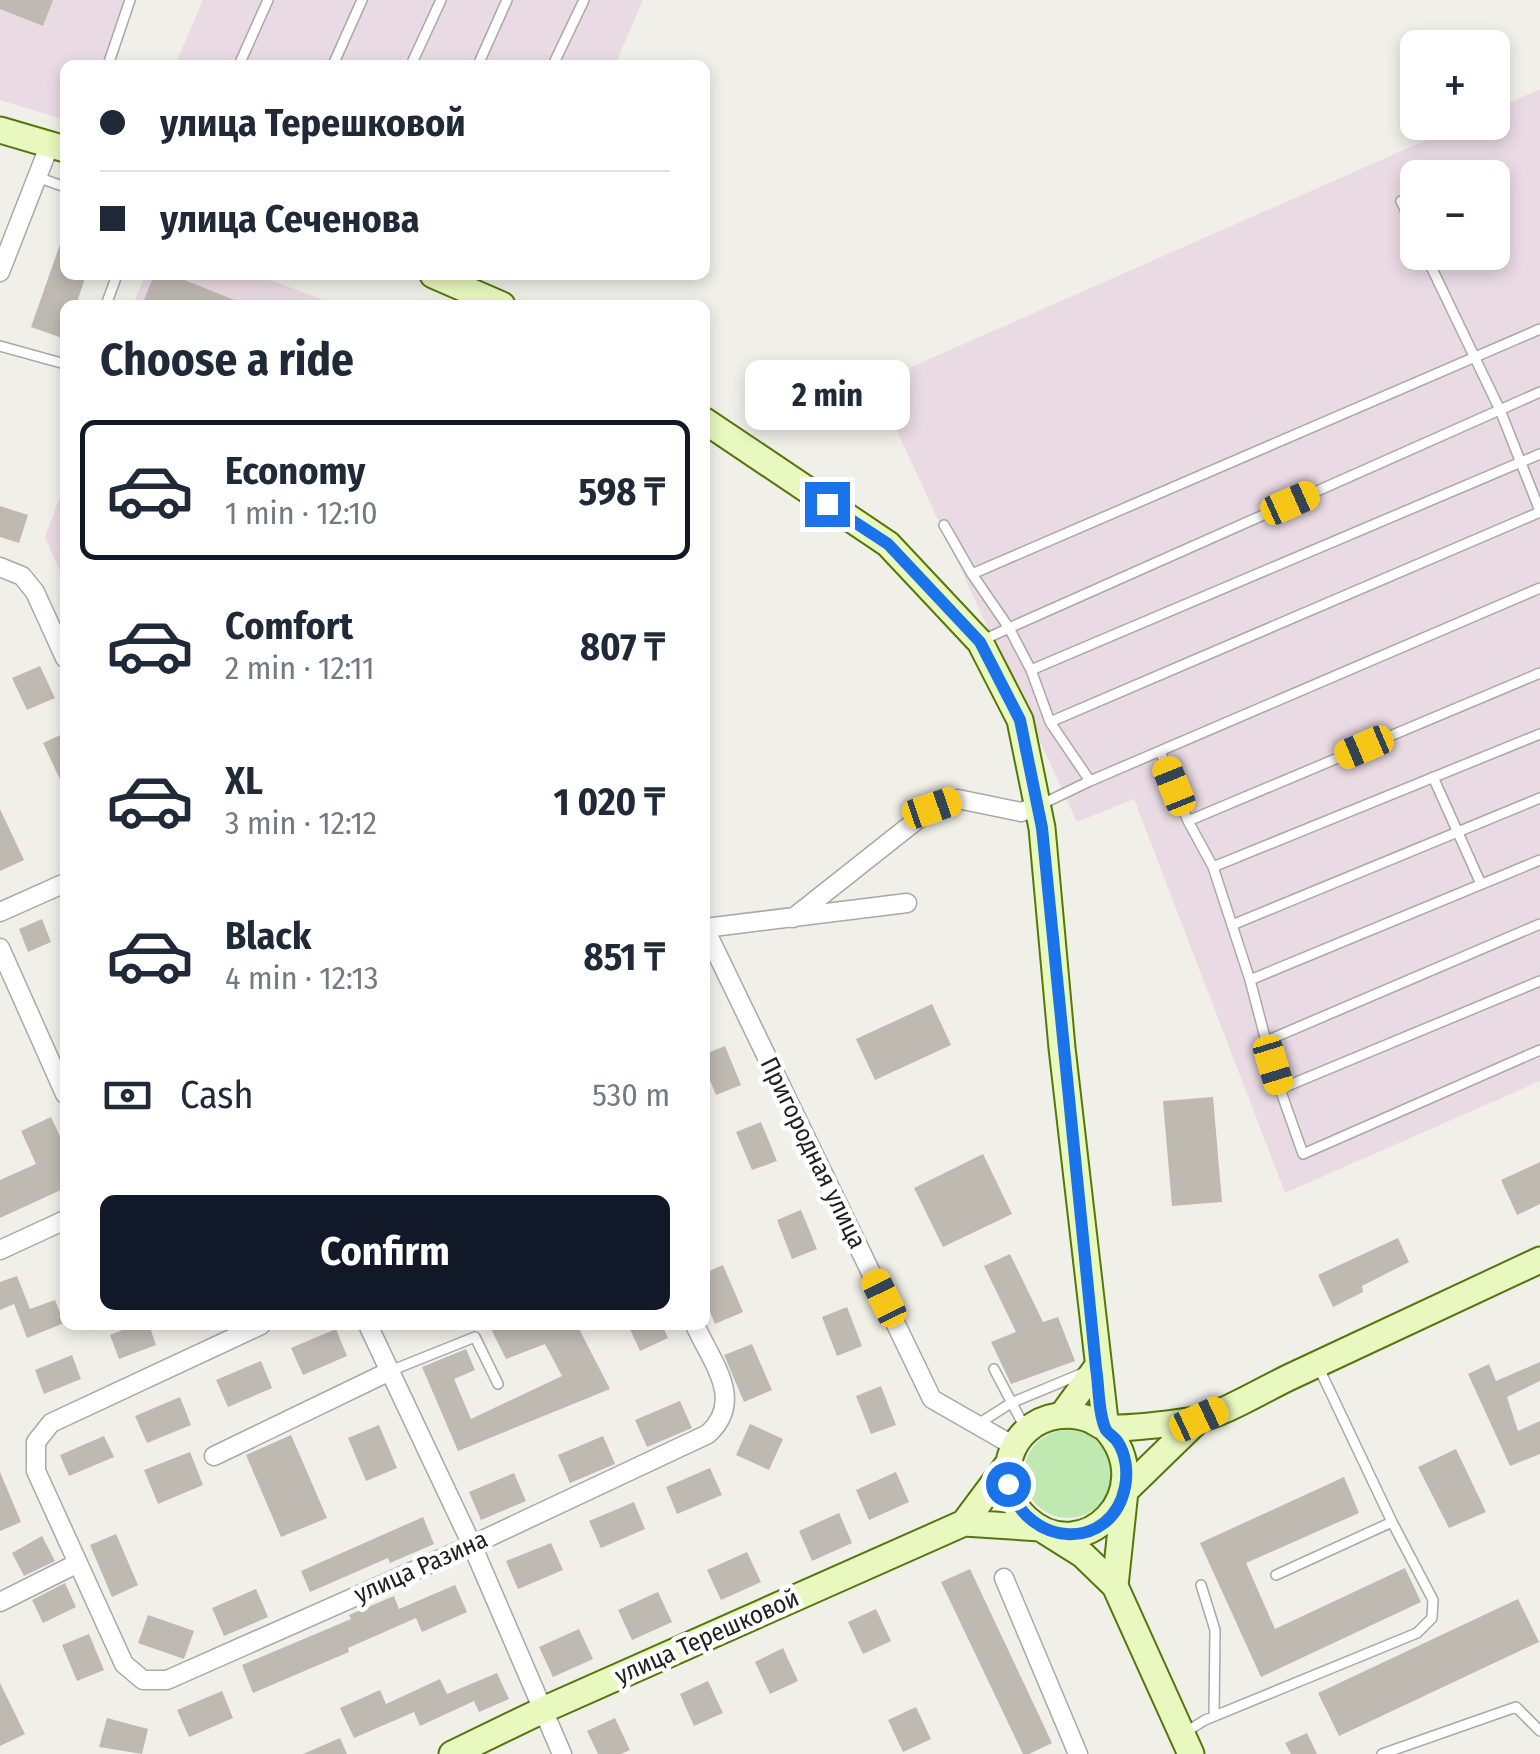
<!DOCTYPE html>
<html lang="en">
<head>
<meta charset="utf-8">
<style>
  :root { --surface:#fff; --page:#f6f6f7; --text:#1f2937; --muted:#747a83; --line:#e0e1e3; --accent:#111827 }
  body { margin:0; font-family:"Fira Sans Condensed",sans-serif; background:var(--page); color:var(--text); height:100vh; display:flex; flex-direction:column; font-size:38px; white-space:nowrap }
  * { box-sizing:border-box; margin:0 }
  p { font-size:32px; color:var(--muted) }
  .icon { flex:none; width:55px; height:55px; fill:none; stroke:currentColor; stroke-width:2; stroke-linecap:round; stroke-linejoin:round }
  .map { position:relative; flex:1; overflow:hidden }
  .drawer { position:absolute; left:60px; top:300px; width:650px; height:1030px; display:flex; flex-direction:column; background:var(--surface); border-radius:15px; box-shadow:0 5px 15px #0003 }
  .drawer>* { flex:none }
  .top-card { position:absolute; left:60px; top:60px; width:650px; height:220px; border-radius:15px; box-shadow:0 5px 15px #0003; display:grid; align-content:center; height:220px; padding:0 40px; background:var(--surface) }
  .tools { position:absolute; left:1400px; top:30px; display:grid; gap:20px }
  .tools a { display:grid; place-items:center; width:110px; height:110px; border-radius:15px; background:var(--surface); box-shadow:0 5px 15px #0003; font-size:50px }
  .end { position:absolute; width:45px; height:45px; margin:-22px; border:12px solid #1a73e8; background:#fff; box-shadow:0 0 0 5px #fff }
  .from { border-radius:50% }
  .bubble { position:absolute; height:70px; border-radius:15px; background:var(--surface); box-shadow:0 5px 15px #0003; font-size:32px; font-weight:700; line-height:70px; text-align:center }
  .car { position:absolute; width:30px; height:60px; margin:-30px -15px; border-radius:12px; box-shadow:0 0 8px 2px #0007; background:linear-gradient(#f5c518 24%,#345 0 40%,#f5c518 0 76%,#345 0 86%,#f5c518 0) }
  .top-card b { display:flex; align-items:center; gap:35px; height:95px; font-size:38px }
  .top-card b+b { border-top:2px solid var(--line) }
  .top-card i { width:25px; height:25px; background:var(--text) }
  ul { padding:0; list-style:none }
  li { display:flex; align-items:center; gap:30px; height:140px; margin:0 20px 15px; padding:0 20px; border:5px solid transparent; border-radius:15px }
  li div { flex:1 }
  li b { display:block; font-size:38px }
  li em { font-style:normal; font-weight:700 }
  li.on { border-color:var(--accent) }
  li>.icon { width:90px; height:90px; stroke-width:1.5 }
  h2 { padding:0 40px; font-size:45px; line-height:120px }
  .pay { display:flex; align-items:center; gap:25px; height:110px; padding:0 40px; font-size:38px }
  .pay p { margin-inline-start:auto }
  .button { display:flex; gap:20px; margin-top:auto; padding:20px 40px }
  .button a { flex:1; height:115px; border-radius:15px; background:var(--accent); color:#fff; font-size:40px; font-weight:700; line-height:115px; text-align:center }
  .map>svg:first-child { display:block }
</style>
</head>
<body>
<div class="map">
<svg width="1540" height="1754" viewBox="0 0 1540 1754">
  <rect width="100%" height="100%" fill="#f1f0e8"/>
  <path fill="#eadae4" fill-rule="evenodd" d="M0,0H136L115,65H65V120L0,100Z
    M203,0H643L615,65H175Z
    M1540,89V1081L1285,1193L1134,799L1077,822L875,383L1465,123L1492,122L1493,110ZM1418,178H1492V252H1418Z
    M145,275H257L337,305H133Z
    M65,484V583L45,537Z"/>
  <path fill="#c0e9b1" d="M1024 1474a44 44 0 1 1 88 0a44 44 0 1 1-88 0Z"/>
  <path fill="#beb9b1" d="M0,0H53L43,26L0,9Z
    M63,236L65,275H86L76,305H65V339L31,327Z
    M154,275H172L247,305H142Z
    M0,506L28,515L19,543L0,537Z
    M40,666L55,698L27,710L12,678Z
    M65,733V790L43,743Z
    M0,809L24,860L0,871Z
    M42,919L51,942L28,952L19,929Z
    M932,1004L951,1045L875,1080L856,1039Z
    M725,1046L741,1085L716,1095L705,1068V1054Z
    M1213,1097L1222,1202L1172,1206L1163,1101Z
    M51,1117L65,1147V1188L0,1218V1180L36,1164L21,1131Z
    M761,1122L777,1161L752,1170L736,1132Z
    M983,1154L1012,1214L943,1247L914,1188Z
    M1540,1162V1204L1517,1215L1501,1180Z
    M801,1210L817,1249L792,1259L777,1220Z
    M1398,1238L1409,1262L1362,1286L1363,1292L1333,1307L1318,1275Z
    M1010,1254L1043,1322L1058,1317L1075,1361L1011,1384L991,1342L1016,1332L984,1266Z
    M723,1265L743,1312L715,1324L705,1300V1273Z
    M17,1276L30,1309L55,1300L64,1323L27,1338L14,1304L0,1310V1282Z
    M847,1307L862,1346L837,1356L822,1317Z
    M136,1325H149L156,1345L119,1359L110,1335Z
    M489,1325H577L610,1389L458,1451L422,1367L466,1349L475,1370L454,1379L471,1419L562,1376L545,1344L506,1359Z
    M628,1325H662L668,1338L640,1351Z
    M336,1329L347,1356L303,1375L291,1348Z
    M752,1344L772,1390L744,1402L724,1355Z
    M72,1355L81,1379L44,1394L35,1370Z
    M261,1361L272,1388L228,1407L216,1380Z
    M1540,1362V1381L1507,1397L1518,1431L1540,1421V1454L1510,1466L1468,1374L1489,1364L1496,1381Z
    M881,1386L896,1425L871,1434L856,1396Z
    M180,1397L191,1425L147,1443L135,1416Z
    M680,1401L692,1428L647,1447L635,1420Z
    M750,1424L783,1439L769,1470L736,1455Z
    M379,1425L397,1468L366,1481L348,1438Z
    M291,1435L327,1518L281,1537L246,1455Z
    M104,1436L114,1457L69,1476L60,1455Z
    M603,1436L615,1464L570,1483L558,1455Z
    M1456,1449L1486,1512L1449,1528L1418,1467Z
    M190,1452L203,1485L158,1504L144,1470Z
    M710,1468L722,1495L677,1514L666,1487Z
    M0,1472L21,1522L0,1531Z
    M896,1472L909,1502L869,1520L856,1490Z
    M514,1473L526,1501L481,1520L469,1492Z
    M1344,1477L1359,1513L1246,1563L1275,1629L1405,1568L1421,1602L1261,1677L1200,1543Z
    M634,1502L645,1529L601,1548L589,1521Z
    M839,1513L852,1543L812,1561L799,1531Z
    M423,1517L434,1544L390,1563L388,1558L310,1592L301,1571Z
    M116,1534L138,1585L112,1597L90,1545Z
    M42,1536L55,1561L24,1576L12,1553Z
    M551,1543L563,1570L518,1589L506,1561Z
    M747,1552L761,1582L721,1600L707,1570Z
    M970,1569L1052,1743L1029,1754H1023L941,1582Z
    M65,1583L76,1607L43,1623L32,1600Z
    M455,1585L467,1612L422,1632L416,1618L348,1648L349,1652L253,1693L242,1665L351,1619L349,1615L394,1596L399,1609Z
    M256,1589L268,1617L224,1636L212,1608Z
    M658,1592L672,1622L632,1640L618,1610Z
    M1518,1599L1539,1642L1339,1736L1318,1693Z
    M876,1609L891,1641L863,1654L848,1622Z
    M148,1615L194,1631L184,1659L138,1643Z
    M579,1629L593,1659L553,1677L539,1647Z
    M89,1634L104,1670L77,1681L62,1645Z
    M783,1648L798,1681L770,1694L755,1662Z
    M497,1673L509,1699L479,1712L474,1701L420,1726L414,1712L354,1738L340,1708L380,1690L386,1704L440,1679L447,1694Z
    M708,1681L723,1713L694,1726L680,1694Z
    M0,1683L25,1734L0,1746Z
    M222,1691L233,1718L189,1737L177,1710Z
    M916,1707L931,1739L903,1752L888,1720Z
    M107,1718L148,1729L142,1754L99,1747Z
    M615,1718L630,1750L621,1754H598L587,1731Z
    M1307,1733L1317,1754H1291L1285,1743Z
    M340,1738L347,1754H303Z"/>
  <g fill="none" stroke-linecap="round" stroke-linejoin="round">
    <g stroke="#a8a8a8" stroke-width="12">
      <path id="lane" d="M108,65L130,0
        M239,65L268,0
        M333,65L362,0
        M411,65L441,0
        M478,65L507,0
        M553,65L584,0
        M37,177L65,187
        M1401,201L1418,237
        M1424,252L1500,410L1540,511
        M106,305L117,275
        M0,346L65,364
        M944,525L972,574L1540,329
        M972,574L1009,628L1540,392
        M981,641L1009,628L1031,670L1540,454
        M1031,670L1050,722L1540,512
        M1050,722L1090,781L1540,588
        M1160,751L1188,821L1540,673
        M1433,777L1481,884
        M1042,804L1090,781
        M1188,821L1213,867L1540,734
        M1213,867L1232,925L1540,798
        M1232,925L1250,980L1540,860
        M1250,980L1266,1041L1540,924
        M1266,1041L1280,1089L1540,981
        M1280,1089L1303,1154L1540,1050
        M994,1369L1025,1428
        M390,1371L475,1337L498,1384
        M978,1424L1011,1403L1083,1373
        M1276,1575L1392,1522L1318,1366
        M1201,1585L1215,1630L1214,1716
        M1184,1733L1205,1720L1417,1633L1432,1618L1433,1600L1392,1522
        M1382,1754L1516,1707L1540,1731"/>
    </g>
    <g stroke="#a8a8a8" stroke-width="21">
      <path id="street" d="M0,272L50,144
        M0,567L22,576L35,592L65,658
        M0,912L65,883
        M793,918L932,808L958,799L1021,812L1038,806
        M705,928L907,903
        M705,929L932,1399L1014,1446
        M0,948L65,1094
        M0,1250L65,1220
        M261,1325L51,1423L36,1442V1471L124,1664L143,1680H167L472,1545L708,1434C745,1400 712,1363 695,1325
        M368,1325L472,1545L562,1754
        M214,1456L390,1371
        M1004,1578L1078,1754
        M0,1602L76,1564"/>
    </g>
    <g stroke="#537709" stroke-width="29">
      <path id="secondary" d="M0,130L65,149
        M433,275L502,305
        M705,421L888,544L980,642L1020,720L1042,828L1062,1048L1106,1429
        M1062,1415L1097,1367
        M1106,1429C1161,1491 1083,1571 1026,1518C1001,1495 1002,1452 1027,1430C1044,1415 1070,1411 1091,1420C1099,1424 1103,1429 1111,1428C1138,1428 1168,1424 1195,1420C1224,1414 1264,1389 1292,1376C1374,1337 1457,1299 1540,1260
        M964,1523L1008,1464
        M1115,1586L1125,1491L1199,1419
        M452,1754L543,1710L964,1523L1040,1528L1083,1555L1115,1586L1191,1754"/>
    </g>
    <use href="#lane" stroke="#fff" stroke-width="9"/>
    <use href="#street" stroke="#fff" stroke-width="18"/>
    <use href="#secondary" stroke="#e9f8bf" stroke-width="25"/>
  </g>
  <g fill="none" stroke-linecap="round" stroke-linejoin="round">
    <path stroke="#1a73e8" stroke-width="12" d="M827,504L888,544L980,642L1020,720L1042,828L1096,1368C1099,1385 1098,1414 1106,1430C1109,1434 1114,1437 1117,1441C1126,1454 1128,1472 1125,1487C1112,1552 1028,1549 1008,1484"/>
  </g>
  <g text-anchor="middle" dominant-baseline="central" stroke-width="9" stroke-linejoin="round" paint-order="stroke">
    <g font-size="25" fill="#212121" stroke="#fff">
      <text transform="translate(813 1153) rotate(64)">Пригородная улица</text>
      <text transform="translate(421 1567) rotate(-24)">улица Разина</text>
      <text transform="translate(707 1637) rotate(-24)">улица Терешковой</text>
    </g>
  </g>
</svg>
<div class="tools">
<a>+</a>
<a>−</a>
</div>
<i class="end from" style="left:1008px;top:1484px"></i>
<i class="end" style="left:827px;top:504px"></i>
<div class="bubble" style="left:745px;top:360px;width:165px">2 min</div>
<i class="car" style="left:1290px;top:503px;rotate:66deg"></i>
<i class="car" style="left:1364px;top:747px;rotate:247deg"></i>
<i class="car" style="left:1174px;top:786px;rotate:338deg"></i>
<i class="car" style="left:932px;top:808px;rotate:71deg"></i>
<i class="car" style="left:1273px;top:1065px;rotate:163deg"></i>
<i class="car" style="left:884px;top:1298px;rotate:334deg"></i>
<i class="car" style="left:1199px;top:1419px;rotate:65deg"></i>
<div class="top-card">
<b><i class="from"></i>улица Терешковой</b>
<b><i></i>улица Сеченова</b>
</div>
<section class="drawer">
<h2>Choose a ride</h2>
<ul>
<li class="on"><svg class="icon" aria-label="car" viewBox="0 0 24 24"><path d="M5 17H2v-5l4-1 3-4h7l3 4 3 1v5h-3M9 17h6M6 11h13"/><circle cx="7" cy="17" r="2"/><circle cx="17" cy="17" r="2"/></svg><div><b>Economy</b><p>1 min · 12:10</p></div><em>598 ₸</em></li>
<li><svg class="icon" aria-label="car" viewBox="0 0 24 24"><path d="M5 17H2v-5l4-1 3-4h7l3 4 3 1v5h-3M9 17h6M6 11h13"/><circle cx="7" cy="17" r="2"/><circle cx="17" cy="17" r="2"/></svg><div><b>Comfort</b><p>2 min · 12:11</p></div><em>807 ₸</em></li>
<li><svg class="icon" aria-label="car" viewBox="0 0 24 24"><path d="M5 17H2v-5l4-1 3-4h7l3 4 3 1v5h-3M9 17h6M6 11h13"/><circle cx="7" cy="17" r="2"/><circle cx="17" cy="17" r="2"/></svg><div><b>XL</b><p>3 min · 12:12</p></div><em>1 020 ₸</em></li>
<li><svg class="icon" aria-label="car" viewBox="0 0 24 24"><path d="M5 17H2v-5l4-1 3-4h7l3 4 3 1v5h-3M9 17h6M6 11h13"/><circle cx="7" cy="17" r="2"/><circle cx="17" cy="17" r="2"/></svg><div><b>Black</b><p>4 min · 12:13</p></div><em>851 ₸</em></li>
</ul>
<div class="pay"><svg class="icon" aria-label="cash" viewBox="0 0 24 24"><path d="M3 7h18v10H3z"/><circle cx="12" cy="12" r="2"/></svg>Cash<p>530 m</p></div>
<div class="button"><a>Confirm</a></div>
</section>
</div>
</body>
</html>
